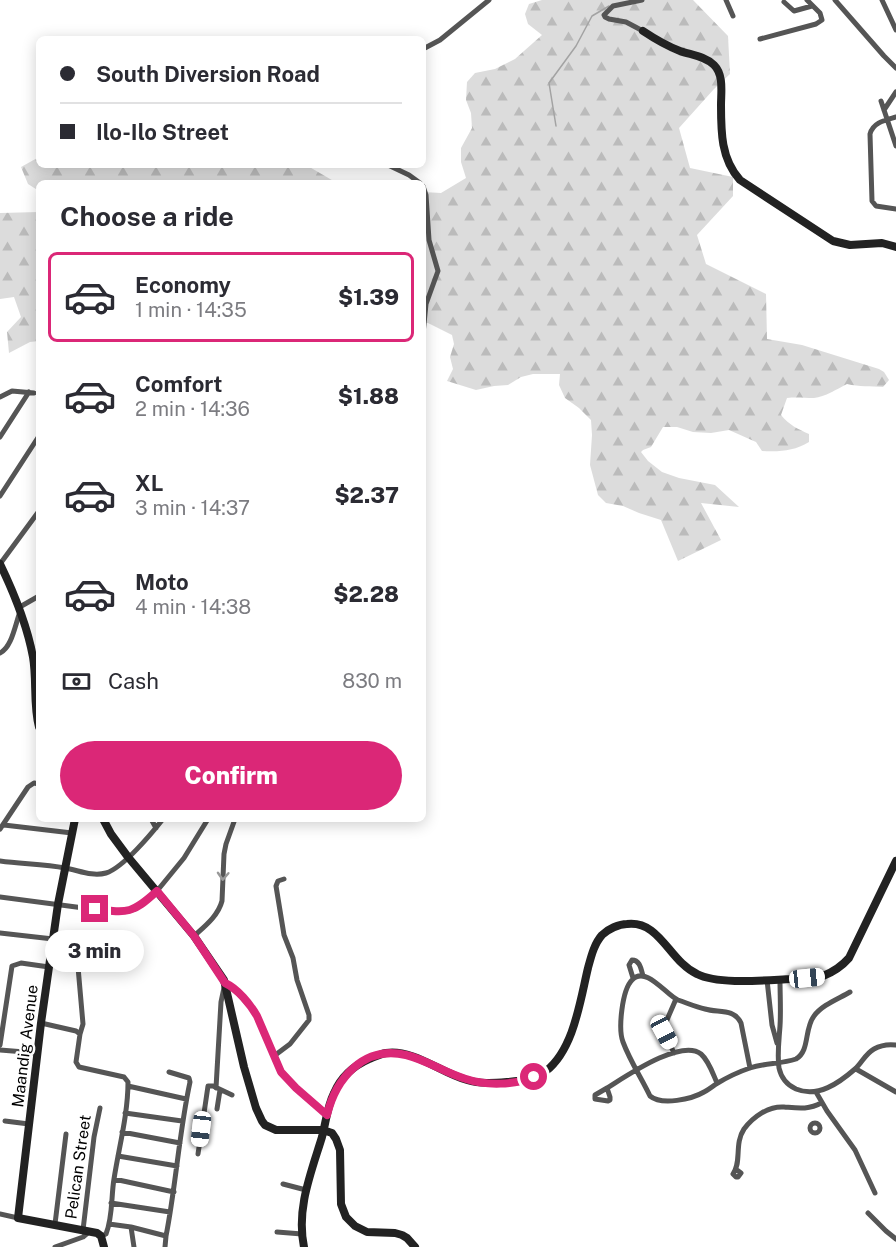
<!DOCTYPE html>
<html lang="en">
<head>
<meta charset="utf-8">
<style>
  :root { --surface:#fff; --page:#f2f2f3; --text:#2b2b33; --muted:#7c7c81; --line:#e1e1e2; --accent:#db2777 }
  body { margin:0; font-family:"Public Sans",sans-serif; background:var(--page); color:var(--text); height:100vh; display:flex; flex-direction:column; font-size:22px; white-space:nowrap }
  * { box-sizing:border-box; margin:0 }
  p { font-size:20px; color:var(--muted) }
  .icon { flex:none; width:33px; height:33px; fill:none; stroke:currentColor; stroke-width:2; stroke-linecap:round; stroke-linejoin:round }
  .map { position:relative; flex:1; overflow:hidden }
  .details { position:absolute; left:36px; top:180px; width:390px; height:642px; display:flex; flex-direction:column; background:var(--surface); border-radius:9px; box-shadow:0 3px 15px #0003 }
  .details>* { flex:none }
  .guide { position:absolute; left:36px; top:36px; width:390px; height:132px; border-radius:9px; box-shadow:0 3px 15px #0003; display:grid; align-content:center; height:132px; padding:0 24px; background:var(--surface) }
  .end { position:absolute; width:27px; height:27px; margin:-14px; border:8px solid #db2777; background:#fff; box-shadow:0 0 0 3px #fff }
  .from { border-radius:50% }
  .bubble { position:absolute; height:42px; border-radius:21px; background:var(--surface); box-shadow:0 3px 15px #0003; font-size:20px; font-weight:800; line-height:42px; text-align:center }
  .car { position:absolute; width:18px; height:36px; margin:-18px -9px; border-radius:8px; box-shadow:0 0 4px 2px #0007; background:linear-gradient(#fff 24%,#345 0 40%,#fff 0 76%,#345 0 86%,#fff 0) }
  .guide b { display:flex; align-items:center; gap:21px; height:57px; font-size:22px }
  .guide b+b { border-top:2px solid var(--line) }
  .guide i { width:15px; height:15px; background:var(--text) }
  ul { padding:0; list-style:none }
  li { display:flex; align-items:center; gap:18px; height:90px; margin:0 12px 9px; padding:0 12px; border:3px solid transparent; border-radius:9px }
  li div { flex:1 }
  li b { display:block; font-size:22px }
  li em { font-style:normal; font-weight:800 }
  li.selected { border-color:var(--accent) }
  li>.icon { width:54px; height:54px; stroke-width:1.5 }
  h2 { padding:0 24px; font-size:27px; line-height:72px }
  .pay { display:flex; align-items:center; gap:15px; height:66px; padding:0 24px; font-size:22px }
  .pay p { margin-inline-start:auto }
  .cta { display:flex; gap:12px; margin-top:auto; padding:12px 24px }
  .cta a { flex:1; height:69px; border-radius:36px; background:var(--accent); color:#fff; font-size:24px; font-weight:800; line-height:69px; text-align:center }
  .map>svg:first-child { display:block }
</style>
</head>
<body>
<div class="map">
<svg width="896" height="1247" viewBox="0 0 896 1247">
  <defs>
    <pattern id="forest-firs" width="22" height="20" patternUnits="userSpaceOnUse" patternTransform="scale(1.5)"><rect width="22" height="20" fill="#dcdcdc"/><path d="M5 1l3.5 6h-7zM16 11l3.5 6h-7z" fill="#bbb"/></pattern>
  </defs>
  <rect width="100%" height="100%" fill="#fff"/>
  <path fill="url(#forest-firs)" d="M542,0H693L728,36L730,74L714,89L679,128L690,168L733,177V196L697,235L706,264L766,294L767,339L802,345L879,369L884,372L889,380L883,387C871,386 859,387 847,384C837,389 825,397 814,398C804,398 797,397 787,398L781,415C789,425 798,429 809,434V442C794,451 780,452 762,451L756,442L729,430L711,433L693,432L677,427H663L651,447L643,450L641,452L648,461L662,472L679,478L715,485L739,507L701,503L721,540L678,561L661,520L639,513L623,506L606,503L598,495L590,465L592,435L591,420L579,408L565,398L559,385L560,374H533L521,377L508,385L494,386L476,390L447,381L453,369L450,357L454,344L452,335L428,323H423V192L441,193L466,178L461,162V148L472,128L471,113L466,100L467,82L475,73L495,69L515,59L542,35L528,24L525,14L529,4Z
    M39,157V165H306L337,183H39V191L28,184L21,167Z
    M39,212V341L30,342L9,353L7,332L21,317L14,297L0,299V213Z"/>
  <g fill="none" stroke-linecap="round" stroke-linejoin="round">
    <path stroke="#a3a3a3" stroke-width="1.5" d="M556,126L549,83L576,46L592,16L609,6"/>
    <path stroke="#555" stroke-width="5" d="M642,0L613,6L604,15L605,17L609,19L626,22L643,31
      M726,0L733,16
      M835,0L884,56L896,68
      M882,0L896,30
      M784,2L794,11L812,6
      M760,39L816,24L822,20L820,13L807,0
      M423,49L440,40L489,0
      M881,101L896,146
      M884,110L896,92
      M896,117C886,120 873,122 870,134L872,201L876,206L896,209
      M388,165L409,175L420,183
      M423,186L426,195L429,240L438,271L426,304L423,334
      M0,397L12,391L34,393
      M0,437L29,392
      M0,496L39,436
      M0,564L39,511
      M18,608L39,596
      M0,653C12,647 15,625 20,612
      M151,819L156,828
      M4,825L72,833
      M0,829L28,787L34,783L39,784
      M0,861C21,864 44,864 65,868C78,870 92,877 106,873C123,868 152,833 163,819
      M0,897L114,912L128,911L135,909L157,891L184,858L208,819
      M0,933L53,939L76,944L83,1024L80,1034
      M194,936C205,926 218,916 222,901L224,854L226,844L235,819
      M633,978L629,965L632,960C640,960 641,969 643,976
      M767,980L772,1025L777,1043
      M780,980C780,995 781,1011 780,1026C779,1041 777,1054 779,1068C781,1077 787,1085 796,1089C818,1098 839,1083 855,1069C862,1063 865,1054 874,1049C881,1045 888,1044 896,1045
      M41,1023L76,1031L80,1034L76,1062L79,1067L124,1077L128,1082C128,1114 119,1147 114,1179C111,1196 113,1217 106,1234L101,1236
      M0,1045L12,966L21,963L49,967
      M0,1050L37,1053
      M674,1053L663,1029L676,999
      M274,1056L290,1044L309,1020V1015L297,980L293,958L284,935L276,886L278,881L284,879
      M750,1068L741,1023C734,1008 718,1013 705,1009C696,1007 687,1003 678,1000C666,995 646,965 632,980C622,990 618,1029 623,1042C630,1061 642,1079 650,1096C662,1106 692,1099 704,1092C708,1090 712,1087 716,1084C726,1078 738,1072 750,1068C765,1063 781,1064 796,1059C810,1051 804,1029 814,1016C822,1005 838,999 850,992
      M856,1069L896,1092
      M128,1086L186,1099
      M216,1088L221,1002L225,983L233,988L255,1012L281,1072L296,1087L327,1115
      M607,1088C625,1077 681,1038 701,1054C709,1061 713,1074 717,1083
      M607,1088L610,1097V1100L608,1101L595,1099V1095Z
      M816,1092L827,1111L855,1150L875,1193
      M217,1109L220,1090
      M125,1113L182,1121
      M5,1121L29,1124
      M810 1128a5 5 0 1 1 10 0a5 5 0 1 1-10 0Z
      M122,1132L180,1143
      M198,1154L208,1086H213L232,1095
      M118,1156L177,1166
      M737,1170L741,1173L738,1177H736L733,1174C742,1162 734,1144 744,1129C753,1117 768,1106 784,1107C797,1108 809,1110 821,1103
      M114,1179L174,1192
      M283,1184L306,1190
      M111,1203L170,1212
      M868,1213L886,1231L896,1239
      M0,1214L18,1218
      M55,1224L66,1134
      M109,1224L131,1227L166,1236C176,1185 179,1133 190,1082L189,1078L169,1072
      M131,1227L134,1247
      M83,1230L94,1137L100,1108
      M277,1232L302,1234
      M55,1247L83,1237L90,1231
      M165,1247L166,1236"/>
    <path stroke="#222" stroke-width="8" d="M643,31C655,39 667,46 680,51C691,55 705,56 714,65C724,75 721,92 721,105C721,132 721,159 740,180L833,241L850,245L882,243L896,247
      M0,564C14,593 27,625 33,657C37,680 33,704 39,727
      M75,819L58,904L41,1023L18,1218L97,1233L101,1236L104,1247
      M103,819L111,834L128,857L194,936L224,980L244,1067L256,1108L262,1121L265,1125L276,1130H323L332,1133L336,1139L340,1150L341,1204L346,1217L355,1226L367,1232L395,1233L402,1235L407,1238L415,1247
      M304,1247C296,1209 311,1173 322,1137C326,1122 327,1107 334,1093C341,1077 353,1066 369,1059C374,1057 380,1054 386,1053C414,1049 441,1073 467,1080C480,1084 494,1083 507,1082C521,1081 535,1080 546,1071C574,1049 580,1001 588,968C591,957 594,944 602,935C608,929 619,924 627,924C660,920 669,961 697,974C718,985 767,980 791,979C801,978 813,978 823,976C833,972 842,966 849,958L896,861"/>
  </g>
  <defs><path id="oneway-chevron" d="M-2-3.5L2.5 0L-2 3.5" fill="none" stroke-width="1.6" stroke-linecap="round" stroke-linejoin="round" transform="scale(1.5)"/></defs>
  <use stroke="#999" href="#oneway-chevron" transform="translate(223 876) rotate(93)"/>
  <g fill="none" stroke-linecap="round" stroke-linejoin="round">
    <path stroke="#db2777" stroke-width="8" d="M95,909C128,913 132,914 157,891L194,936L225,983C238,989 250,1004 257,1016L281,1072L296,1088L327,1115C336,1078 364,1045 406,1055C427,1060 445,1073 466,1079C487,1086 514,1085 534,1077"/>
  </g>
  <g text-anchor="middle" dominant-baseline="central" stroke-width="5" stroke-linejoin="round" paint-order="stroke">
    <g font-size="16" fill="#000" stroke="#fff">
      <text transform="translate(25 1046) rotate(-83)">Maandig Avenue</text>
      <text transform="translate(78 1167) rotate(-82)">Pelican Street</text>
    </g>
  </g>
</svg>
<i class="end from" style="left:534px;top:1077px"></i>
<i class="end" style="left:95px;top:909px"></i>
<div class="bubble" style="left:45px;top:930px;width:99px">3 min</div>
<i class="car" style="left:807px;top:978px;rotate:84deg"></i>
<i class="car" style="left:664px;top:1032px;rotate:152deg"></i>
<i class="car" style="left:201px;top:1129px;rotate:187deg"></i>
<div class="guide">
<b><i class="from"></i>South Diversion Road</b>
<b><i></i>Ilo-Ilo Street</b>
</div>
<section class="details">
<h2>Choose a ride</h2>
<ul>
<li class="selected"><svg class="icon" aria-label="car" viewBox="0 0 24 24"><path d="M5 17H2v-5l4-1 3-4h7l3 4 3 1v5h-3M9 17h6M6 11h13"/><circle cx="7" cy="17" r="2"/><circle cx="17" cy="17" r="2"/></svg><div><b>Economy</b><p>1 min · 14:35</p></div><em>$1.39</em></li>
<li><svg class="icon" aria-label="car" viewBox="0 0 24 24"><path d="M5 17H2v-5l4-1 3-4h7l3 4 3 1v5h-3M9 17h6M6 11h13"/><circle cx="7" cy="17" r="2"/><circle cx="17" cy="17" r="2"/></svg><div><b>Comfort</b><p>2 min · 14:36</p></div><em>$1.88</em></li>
<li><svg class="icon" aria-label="car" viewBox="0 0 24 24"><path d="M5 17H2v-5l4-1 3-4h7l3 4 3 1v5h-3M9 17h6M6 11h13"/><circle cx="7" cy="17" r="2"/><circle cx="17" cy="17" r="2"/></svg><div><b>XL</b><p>3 min · 14:37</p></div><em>$2.37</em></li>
<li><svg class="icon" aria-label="car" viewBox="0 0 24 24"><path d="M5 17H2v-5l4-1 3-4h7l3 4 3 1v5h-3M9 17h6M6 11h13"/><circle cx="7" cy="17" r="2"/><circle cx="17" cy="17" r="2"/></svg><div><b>Moto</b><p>4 min · 14:38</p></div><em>$2.28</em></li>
</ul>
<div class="pay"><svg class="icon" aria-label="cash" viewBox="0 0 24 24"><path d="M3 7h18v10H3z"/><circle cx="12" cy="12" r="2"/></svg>Cash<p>830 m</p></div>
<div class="cta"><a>Confirm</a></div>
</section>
</div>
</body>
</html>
